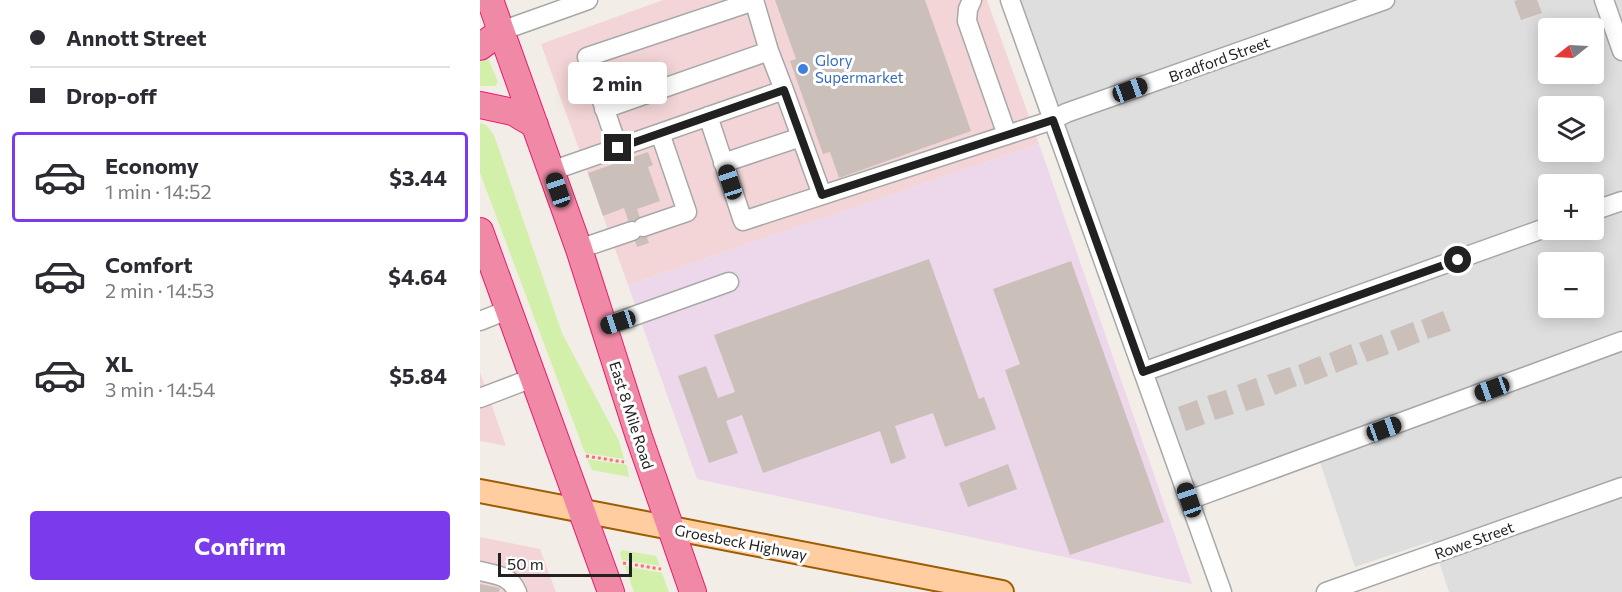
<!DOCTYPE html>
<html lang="en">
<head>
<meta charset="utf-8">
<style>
  :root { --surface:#fff; --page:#f7f7f7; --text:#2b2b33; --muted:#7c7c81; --line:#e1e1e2; --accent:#7c3aed }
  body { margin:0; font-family:Commissioner,sans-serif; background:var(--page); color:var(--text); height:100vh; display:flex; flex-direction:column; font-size:22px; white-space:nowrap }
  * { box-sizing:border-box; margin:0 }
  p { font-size:20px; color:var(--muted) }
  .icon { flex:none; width:33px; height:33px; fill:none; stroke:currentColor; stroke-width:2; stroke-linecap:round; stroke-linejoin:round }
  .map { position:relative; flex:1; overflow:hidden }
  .sheet { display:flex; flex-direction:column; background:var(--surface); width:480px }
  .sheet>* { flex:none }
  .top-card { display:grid; align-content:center; height:132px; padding:0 30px; background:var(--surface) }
  .needle { width:39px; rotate:252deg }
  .buttons { position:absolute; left:1058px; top:18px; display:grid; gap:12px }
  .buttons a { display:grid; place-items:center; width:66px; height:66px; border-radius:6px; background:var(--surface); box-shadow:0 3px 15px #0003; font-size:30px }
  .scale { position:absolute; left:18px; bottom:15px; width:134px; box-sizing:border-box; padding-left:6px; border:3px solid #212121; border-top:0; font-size:16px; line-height:21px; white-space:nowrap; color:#212121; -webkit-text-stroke:4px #fff; paint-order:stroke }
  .end { position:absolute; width:27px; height:27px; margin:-14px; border:8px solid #212121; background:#fff; box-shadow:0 0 0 3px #fff }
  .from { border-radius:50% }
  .bubble { position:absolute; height:42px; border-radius:6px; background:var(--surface); box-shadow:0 3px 15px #0003; font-size:20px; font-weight:700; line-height:42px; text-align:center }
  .car { position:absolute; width:18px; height:36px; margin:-18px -9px; border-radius:8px; box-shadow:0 0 4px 2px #0007; background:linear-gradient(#222 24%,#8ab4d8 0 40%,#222 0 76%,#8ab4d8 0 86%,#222 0) }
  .top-card b { display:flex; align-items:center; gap:21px; height:57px; font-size:22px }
  .top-card b+b { border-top:2px solid var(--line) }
  .top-card i { width:15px; height:15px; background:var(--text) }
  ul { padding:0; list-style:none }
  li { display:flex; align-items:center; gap:18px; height:90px; margin:0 12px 9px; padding:0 18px; border:3px solid transparent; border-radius:6px }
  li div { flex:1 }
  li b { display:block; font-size:22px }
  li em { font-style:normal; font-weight:700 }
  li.selected { border-color:var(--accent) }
  li>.icon { width:54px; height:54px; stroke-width:1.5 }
  .cta { display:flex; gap:12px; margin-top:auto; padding:12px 30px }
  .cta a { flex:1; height:69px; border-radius:6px; background:var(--accent); color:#fff; font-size:24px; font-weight:700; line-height:69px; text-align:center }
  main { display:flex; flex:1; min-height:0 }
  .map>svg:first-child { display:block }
</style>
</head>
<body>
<main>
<section class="sheet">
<div class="top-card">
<b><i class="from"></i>Annott Street</b>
<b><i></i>Drop-off</b>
</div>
<ul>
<li class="selected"><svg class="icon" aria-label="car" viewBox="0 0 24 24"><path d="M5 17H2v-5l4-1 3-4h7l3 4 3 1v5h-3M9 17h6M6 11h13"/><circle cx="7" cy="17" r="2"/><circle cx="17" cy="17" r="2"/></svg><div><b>Economy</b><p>1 min · 14:52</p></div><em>$3.44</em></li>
<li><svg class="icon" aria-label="car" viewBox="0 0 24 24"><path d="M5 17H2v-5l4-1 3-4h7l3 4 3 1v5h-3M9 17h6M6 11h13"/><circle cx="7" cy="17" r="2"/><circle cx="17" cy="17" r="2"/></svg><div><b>Comfort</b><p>2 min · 14:53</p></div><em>$4.64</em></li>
<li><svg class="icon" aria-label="car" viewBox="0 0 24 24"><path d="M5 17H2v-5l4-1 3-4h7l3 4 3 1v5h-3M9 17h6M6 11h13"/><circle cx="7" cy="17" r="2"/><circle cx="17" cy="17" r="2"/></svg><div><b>XL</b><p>3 min · 14:54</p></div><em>$5.84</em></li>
</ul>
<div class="cta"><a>Confirm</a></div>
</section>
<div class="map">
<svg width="1142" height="592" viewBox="0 0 1142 592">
  <rect width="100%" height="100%" fill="#f2eee7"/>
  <path fill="#dfdede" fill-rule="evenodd" d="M539,0H1142V592H969L952,541L875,567L838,456L716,499ZM1068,28H1113V74H1068ZM1068,106H1113V152H1068ZM1068,184H1113V230H1068ZM1068,262H1113V308H1068Z"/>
  <path fill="#f4d5d7" d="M183,0H507L559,144L148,285L61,44Z
    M0,372L26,446L0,441Z
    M0,537L60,549L76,592H0Z"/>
  <path fill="#ecd8ea" d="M559,144L712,584L217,479L148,285Z"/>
  <path fill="#d2f0a9" d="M8,58L18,82L15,86H0V62Z
    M0,123L6,125L14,135L82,333L139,441L144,459L105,453L0,173Z
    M107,459L147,465L149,477L112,470Z
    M142,550L176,556L180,566L142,560L140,553Z
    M145,566L182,573L189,592H154Z"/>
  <path fill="#cbbfba" d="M295,0H445L491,131L359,178L350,152L343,154L310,61L316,59Z
    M1038,0H1057L1062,13L1041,20L1034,1Z
    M168,152L173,165L168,167L180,201L157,209L169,243L157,247L144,208L123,216L108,173Z
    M449,259L499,399L504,397L516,429L465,447L453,413L415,426L426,458L411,464L400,431L283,473L262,415L246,421L258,453L229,463L198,376L226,366L238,398L255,392L234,335Z
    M591,261L684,522L590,555L525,370L540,364L513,289Z
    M963,311L971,331L948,339L941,320Z
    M933,322L940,342L918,351L910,331Z
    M902,334L909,354L887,362L879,343Z
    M871,344L878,364L856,373L849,353Z
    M840,356L848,376L825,385L818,365Z
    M810,367L817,386L795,395L787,375Z
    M776,378L785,405L766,411L757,385Z
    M746,390L754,414L735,420L727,396Z
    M717,400L725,424L706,431L698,407Z
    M528,464L537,489L488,507L479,483Z
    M0,584L20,588L19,592H0Z"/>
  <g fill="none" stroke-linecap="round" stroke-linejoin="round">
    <g stroke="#a8a8a8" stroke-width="21">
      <path id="minor" d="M492,0L488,9L487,21L527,135
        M530,0L742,592
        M1124,0L1142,51
        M21,31L108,0
        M304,90L342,195
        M124,109L289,51
        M228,116L263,221L573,120L586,113L905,0
        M138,148L107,57L274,1
        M243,163L321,137
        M71,171L304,90L289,51L274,0
        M1113,211L1142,201
        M163,227L207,212L180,133
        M99,249L152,231
        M0,321L30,309
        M123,327L249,282
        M663,372L1068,227
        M0,398L55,377
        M709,500L1142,341
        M0,571C16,575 30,575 37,592
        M846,592L1142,487"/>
    </g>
    <g stroke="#9e5c00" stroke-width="26">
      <path id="major" d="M0,491L522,592"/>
    </g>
    <g stroke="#ec1873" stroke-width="28">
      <path id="highway" d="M10,0L99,249L159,437L213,592
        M0,47L21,31
        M0,105L33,112L55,125
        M0,231L131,592"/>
    </g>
    <path stroke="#ff6e6b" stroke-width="3" stroke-dasharray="3 3" stroke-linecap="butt" d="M106,456L144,462
      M143,563L181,569"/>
    <use href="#minor" stroke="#fff" stroke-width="18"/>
    <use href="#major" stroke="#ffcd9f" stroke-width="22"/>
    <use href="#highway" stroke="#f089a5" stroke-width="26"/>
  </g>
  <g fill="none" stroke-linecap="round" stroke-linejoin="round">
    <path stroke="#212121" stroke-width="8" d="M138,148L304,90L342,195L573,120L663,372L978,260"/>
  </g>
  <circle fill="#3f7fe0" stroke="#fff" stroke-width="2" cx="323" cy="69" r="6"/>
  <g text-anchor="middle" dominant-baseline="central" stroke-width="6" stroke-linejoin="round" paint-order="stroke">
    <g font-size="15" fill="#212121" stroke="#fff">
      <text transform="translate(739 59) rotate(-20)">Bradford Street</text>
      <text transform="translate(152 415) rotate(72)">East 8 Mile Road</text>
      <text transform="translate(994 540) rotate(-20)">Rowe Street</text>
      <text transform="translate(261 542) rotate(11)">Groesbeck Highway</text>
    </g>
    <g font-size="15" fill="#366cbe" stroke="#fff" text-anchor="start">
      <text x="335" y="60">Glory<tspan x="335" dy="17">Supermarket</tspan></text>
    </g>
  </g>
</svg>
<div class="buttons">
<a><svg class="needle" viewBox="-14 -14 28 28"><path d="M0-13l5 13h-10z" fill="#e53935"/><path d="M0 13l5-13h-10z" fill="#7c7c81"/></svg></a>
<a><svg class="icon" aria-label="layers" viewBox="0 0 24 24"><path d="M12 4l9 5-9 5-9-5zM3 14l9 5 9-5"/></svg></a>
<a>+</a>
<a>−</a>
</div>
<div class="scale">50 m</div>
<i class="end from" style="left:978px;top:260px"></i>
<i class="end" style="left:138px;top:148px"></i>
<div class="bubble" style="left:88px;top:62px;width:99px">2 min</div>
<i class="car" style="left:650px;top:90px;rotate:70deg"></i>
<i class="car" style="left:250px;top:182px;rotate:342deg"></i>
<i class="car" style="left:78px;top:190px;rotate:341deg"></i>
<i class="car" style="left:138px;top:322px;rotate:252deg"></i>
<i class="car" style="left:1012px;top:389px;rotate:250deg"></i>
<i class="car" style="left:904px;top:429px;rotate:70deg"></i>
<i class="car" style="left:709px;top:500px;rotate:341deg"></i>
</div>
</main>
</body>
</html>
